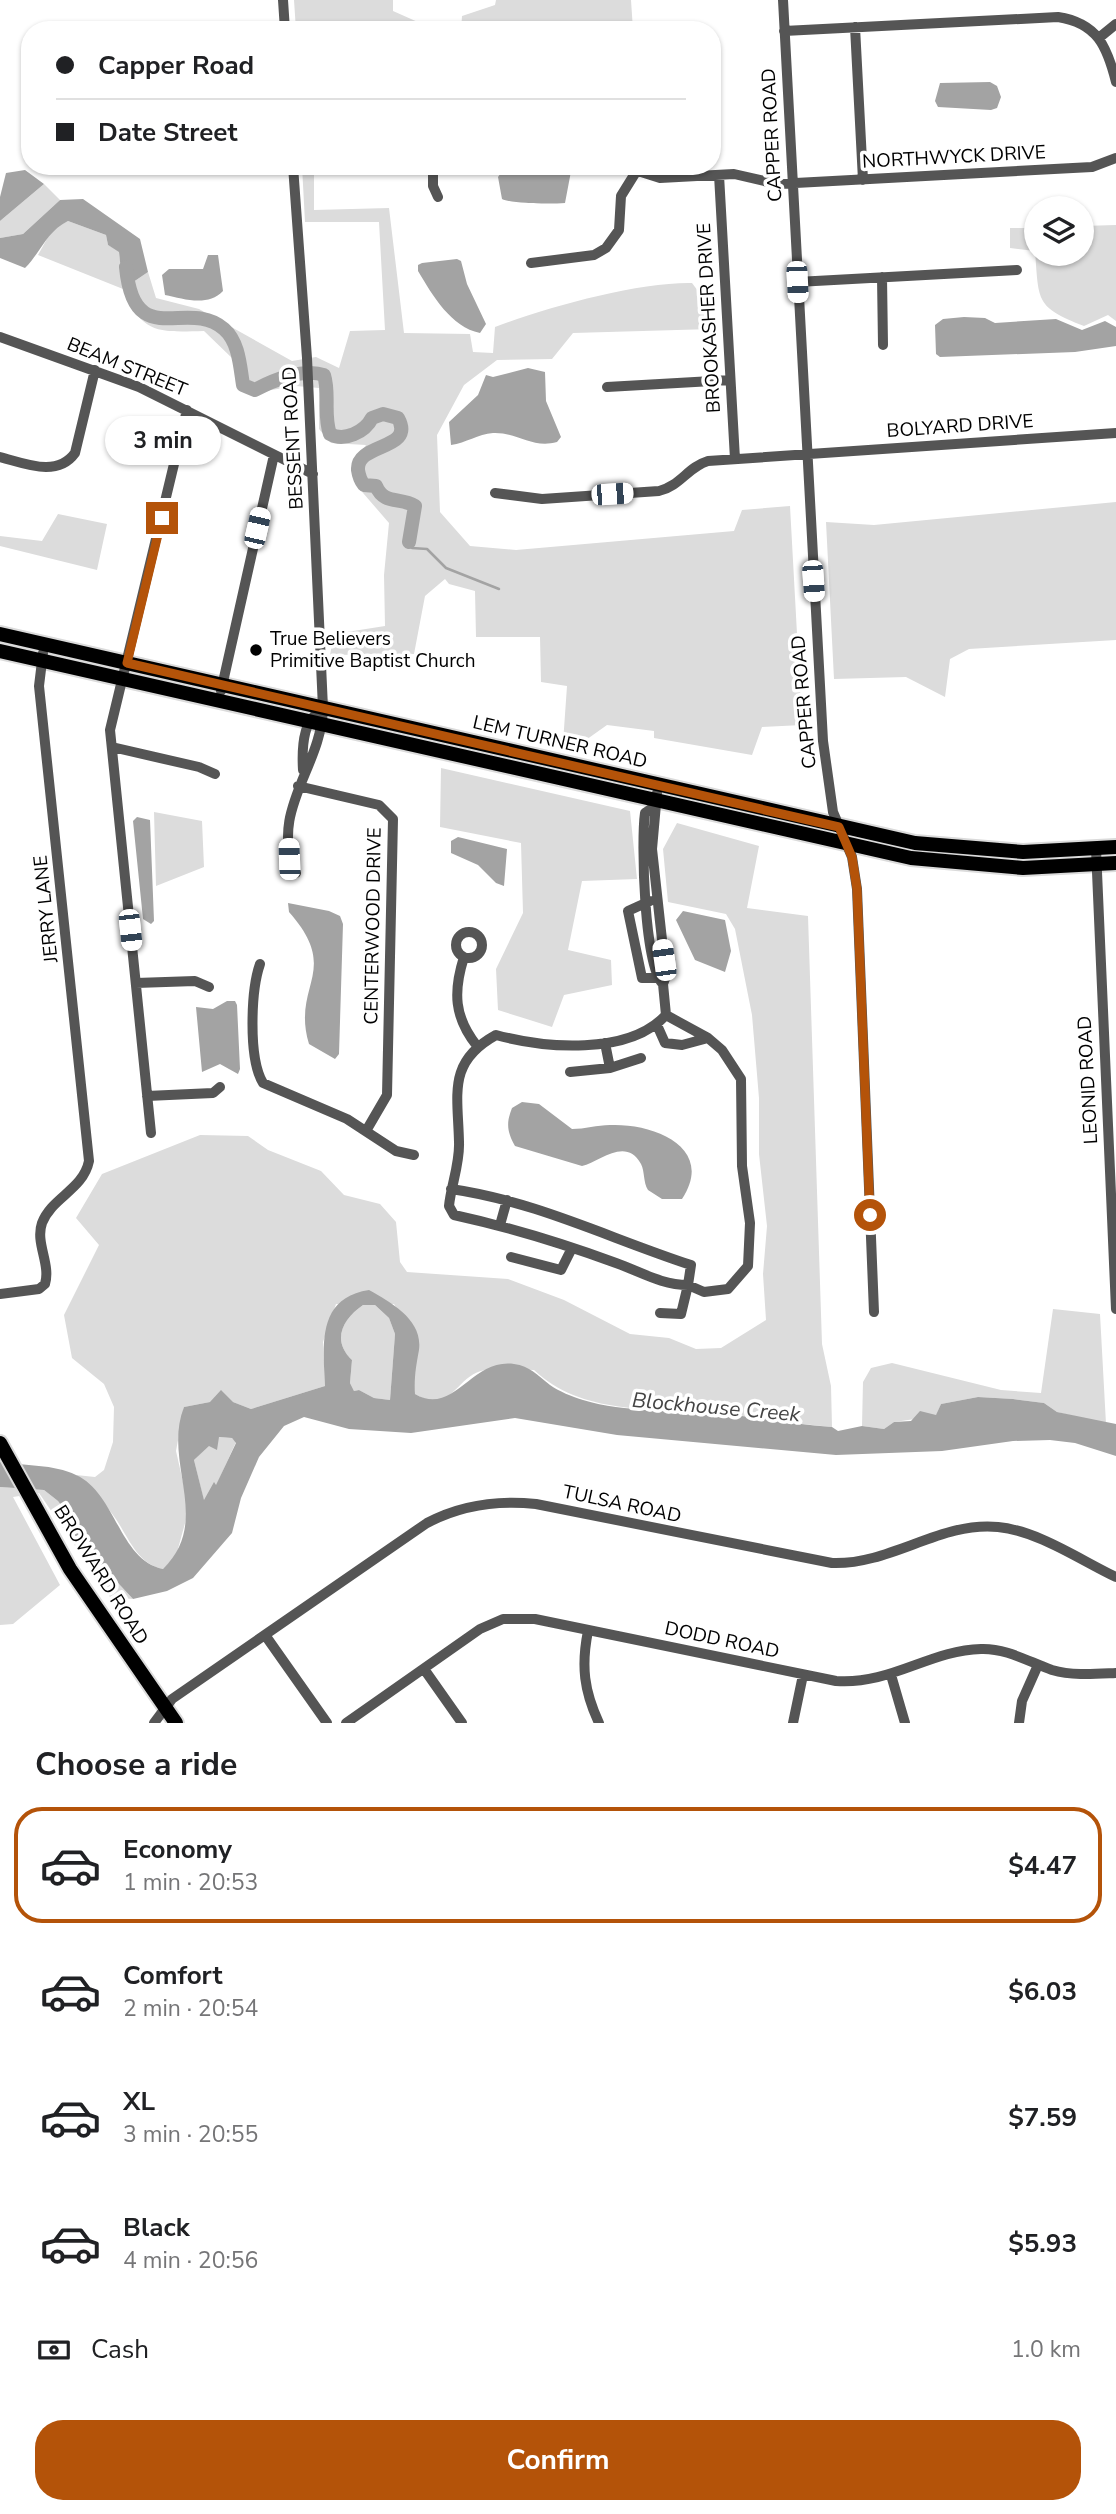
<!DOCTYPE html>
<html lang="en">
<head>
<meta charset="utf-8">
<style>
  :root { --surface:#fff; --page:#f2f2f2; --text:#202124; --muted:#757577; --line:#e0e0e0; --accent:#b45309 }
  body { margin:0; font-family:"Nunito Sans",sans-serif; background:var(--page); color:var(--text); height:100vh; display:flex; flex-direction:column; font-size:26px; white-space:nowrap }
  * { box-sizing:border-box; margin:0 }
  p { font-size:23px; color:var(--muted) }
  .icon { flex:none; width:38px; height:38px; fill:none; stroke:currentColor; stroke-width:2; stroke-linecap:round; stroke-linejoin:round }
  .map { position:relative; height:1723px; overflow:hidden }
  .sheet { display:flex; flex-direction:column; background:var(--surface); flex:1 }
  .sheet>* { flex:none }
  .banner { position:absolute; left:21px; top:21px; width:700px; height:154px; border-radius:28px; box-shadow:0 2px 5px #0004; display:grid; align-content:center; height:154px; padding:0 35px; background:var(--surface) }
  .fabs { position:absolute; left:1024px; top:196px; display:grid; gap:14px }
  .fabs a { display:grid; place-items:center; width:70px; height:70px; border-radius:50%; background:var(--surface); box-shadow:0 2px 5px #0004; font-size:35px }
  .end { position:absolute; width:32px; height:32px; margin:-16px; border:9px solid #b45309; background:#fff; box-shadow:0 0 0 4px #fff }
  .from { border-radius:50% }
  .bubble { position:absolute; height:49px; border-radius:24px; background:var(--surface); box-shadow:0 2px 5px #0004; font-size:23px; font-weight:700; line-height:49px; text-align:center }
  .car { position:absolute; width:21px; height:42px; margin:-21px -10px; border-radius:9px; box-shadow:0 0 5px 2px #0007; background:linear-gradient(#fff 24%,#345 0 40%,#fff 0 76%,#345 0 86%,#fff 0) }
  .banner b { display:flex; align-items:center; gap:24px; height:66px; font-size:26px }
  .banner b+b { border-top:2px solid var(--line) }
  .banner i { width:18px; height:18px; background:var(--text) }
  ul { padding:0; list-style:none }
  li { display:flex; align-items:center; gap:21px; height:116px; margin:0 14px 10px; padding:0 21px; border:4px solid transparent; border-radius:28px }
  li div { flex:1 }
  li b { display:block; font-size:26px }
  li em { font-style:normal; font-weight:700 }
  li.selected { border-color:var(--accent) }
  li>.icon { width:63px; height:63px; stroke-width:1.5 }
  h2 { padding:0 35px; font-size:32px; line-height:84px }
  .pay { display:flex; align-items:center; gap:18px; height:77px; padding:0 35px; font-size:26px }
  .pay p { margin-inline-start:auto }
  .action { display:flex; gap:14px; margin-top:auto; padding:14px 35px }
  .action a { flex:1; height:80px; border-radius:28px; background:var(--accent); color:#fff; font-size:28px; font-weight:700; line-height:80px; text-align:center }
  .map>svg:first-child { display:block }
</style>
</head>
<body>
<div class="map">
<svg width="1116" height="1723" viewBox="0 0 1116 1723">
  <rect width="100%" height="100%" fill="#fff"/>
  <path fill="#dcdcdc" d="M294,0H393V11L429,27V30H296Z
    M496,0H631L633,30H461L462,16L495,5Z
    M302,166H314V210L389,208L404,333L470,334L473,352L493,353L495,327C547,307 638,282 692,283L710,307L712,329L573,333L552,359L497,360L464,385L437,435L440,512L470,546L516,550L734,531L742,510L790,506L802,725L762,727L752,755L654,738V731L607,725L576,747L563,743L567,686L541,682L540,637H476L475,591L449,584L445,579L425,596L414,654L330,655L334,634L385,626L384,575L389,523L357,486L353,464L366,445L331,443L319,429V388L296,386L247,394L238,386L233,359L204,331C159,332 142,335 123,289L38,255L53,228L68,221L106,235L108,245L119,251L123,289L148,272L156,298L199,309L292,361L316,357L339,368L350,331L385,330L379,222H305Z
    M44,184L60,200L23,234L0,238V221Z
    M1116,225V321L1108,315L1084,326C1035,307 1039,301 1035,251L1010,248V228H1036V254H1082V226Z
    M1116,502V640L969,649L950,659L945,697L906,677L834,679L826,522L874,525Z
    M58,514L107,524L97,570L0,546V536L42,541Z
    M441,768L630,811L637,879L582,881L568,950L611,960L612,985L564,995L552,1027L498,1010L496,969L523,913L521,843L440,827Z
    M154,812L202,821L204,867L156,886Z
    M677,823L759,846L747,908L808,916L822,1344L831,1386L832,1427C792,1424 753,1416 714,1413C652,1408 581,1415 534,1370C518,1370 500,1367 485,1370C455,1375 453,1416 415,1394L413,1369L419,1348L394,1304H336L323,1342L325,1386L251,1409L233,1402H210L184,1407L176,1451L188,1504L187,1516L176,1556L163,1569C136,1564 128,1535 113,1515C102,1500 91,1486 76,1475L95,1477L104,1470L113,1442L114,1407L104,1384L72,1358L64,1315L99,1245L76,1218L102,1174L200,1135L248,1136L268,1150L321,1171L344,1195L380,1204L396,1222L400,1262L407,1272L508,1279L564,1300L630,1334L669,1338L696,1349L721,1348L766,1320L763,1274L767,1226L759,1154V1098L752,1015L735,929L726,914L668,902L663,849Z
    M363,1305H375L389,1318L395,1334L390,1400L374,1398L359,1390L354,1391L350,1383L352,1360C331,1340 343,1319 363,1305Z
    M1053,1309L1100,1314L1106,1424L1057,1412L1044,1403L1013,1399L978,1397L941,1404L936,1416L894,1422L884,1429L862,1426L863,1382L871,1368L892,1363L1001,1390L1041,1393Z
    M218,1437L232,1438L236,1442L216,1486L204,1501L194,1460Z
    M0,1487L44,1490L58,1501L69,1516L76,1538L133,1599L110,1597L39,1493L13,1497L60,1585L13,1624L0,1625Z"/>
  <path fill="#a3a3a3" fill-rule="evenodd" d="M990,82L997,86L1001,97L997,108L991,110L938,107L935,101L940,83Z
    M506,166H572L565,203C551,204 513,204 502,199L498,177Z
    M25,170L44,184L0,221V197L6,173Z
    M83,199L140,239L148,272L123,289L119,252L108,245L106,235L68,221C47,231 41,252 25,268L0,258V238L23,234L60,200Z
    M208,255H218L223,291C208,307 184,299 165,295L162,275L169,269H203Z
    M457,259L461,261L467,284L486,324L480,333C451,327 433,296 418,271V265L422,263Z
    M964,317L985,318L995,323L1056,319L1082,330L1105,321L1116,327V346L1075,352L940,357L936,354L935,325L943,319Z
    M528,368L545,372L546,401L561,437L557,442C532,449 518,432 493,433C478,434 466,443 451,445L449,422L478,395L486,375L493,377Z
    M137,817L150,820L154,921L151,924L143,919L133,821Z
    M458,837L507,849L504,886L496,883L478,865L451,853V841Z
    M288,903L329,911L340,916L343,924L339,1054L335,1059L309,1044C291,984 342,972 289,912Z
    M683,911L725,920L731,951L725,972L695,960L676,920Z
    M227,1001H235L237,1005L240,1069L238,1074L220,1064L202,1072L196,1007L213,1009Z
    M522,1102L539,1104L572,1129C585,1129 597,1125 610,1125C653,1123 716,1147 682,1199H662L648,1190C643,1182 645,1172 641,1164C626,1136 599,1162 582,1166L515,1146C507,1132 506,1123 512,1108Z
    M369,1290C392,1303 423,1320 419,1350C416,1366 414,1378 415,1394C454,1417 471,1358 514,1364C530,1366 537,1375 550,1385C558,1391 573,1397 583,1400C626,1413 672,1409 716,1413C755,1417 793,1424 832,1427L838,1431L862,1426L884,1429L894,1422L911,1421L920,1411L936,1415L941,1404L978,1397L1013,1399L1044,1403L1057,1412L1116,1424V1456L1075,1443L1050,1440L1013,1441L942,1451L836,1455L617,1435L515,1418L411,1433L349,1429L304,1417L284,1426L259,1457L241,1498L232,1533L193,1578L167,1591L133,1599L76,1538L69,1516L58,1501L44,1490L0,1487V1462C24,1466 54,1464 76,1475C116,1493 119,1560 163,1569C213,1520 162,1463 184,1407L210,1402L221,1390L233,1402L251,1409L325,1386C323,1344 317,1298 369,1290ZM363,1305H375L389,1318L395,1334L390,1400L374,1398L359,1390L354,1391L350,1383L352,1360C331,1340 343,1319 363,1305ZM219,1437L232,1438L236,1443L216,1485L214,1482L204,1500L194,1460L209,1446L217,1450Z"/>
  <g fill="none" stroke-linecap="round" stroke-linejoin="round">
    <path stroke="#a3a3a3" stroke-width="2.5" d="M409,542L412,548L427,549L446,568L499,589"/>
    <path stroke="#a3a3a3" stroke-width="14" d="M126,267C134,353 187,297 224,329C239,342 240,366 243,385L255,390C273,380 304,368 324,375C330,394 323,415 330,434C344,442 365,432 372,418L383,414L398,418C416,451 356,442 358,470C359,477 360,480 364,485L376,486C384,505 400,497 415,506L409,542"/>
    <g stroke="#dbdbdb" stroke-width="18">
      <path id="major" d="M0,634L915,843L1023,852L1116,847
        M0,651L911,858L1023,868L1116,863
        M0,1443L70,1569L176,1723"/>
    </g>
    <path stroke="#555" stroke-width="10" d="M283,0L285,30
      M783,0L823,741L833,812L852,857L857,889L874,1312
      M855,27L863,180
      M784,31L1058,17C1097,23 1107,46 1116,82
      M1100,37L1116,24
      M293,166L307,358L323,708C322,767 268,811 296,873
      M433,166V186L438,197
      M638,171L660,178L734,174L777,184L1092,167L1116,158
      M719,175L735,459
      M531,263L594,255L606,248L619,230L621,196L639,167
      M882,277L883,345
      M797,282L1017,270
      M0,337L139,387L313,474
      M607,387L730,380
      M0,457C24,463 57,478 75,453L95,370
      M495,493L542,499L659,491C680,486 688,467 708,461L1116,433
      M221,691L274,455
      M112,747L199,767L215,774
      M303,770C302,753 302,728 314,716
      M298,786L379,805L393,819L387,1095L366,1131
      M654,807L645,813C641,840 644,967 663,984L666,976L652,849L657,793
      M1096,849L1116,1309
      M650,901L628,911L642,978H657
      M456 945a13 13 0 1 1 26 0a13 13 0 1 1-26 0Z
      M464,957C453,992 454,1017 477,1046
      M260,964C251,990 248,1058 263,1083L347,1119L396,1151L414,1155
      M136,983L195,981L209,987
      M666,1015L708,1038
      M657,1025L665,1043L682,1045L708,1038L722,1050L741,1079L742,1166L750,1223L748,1266L728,1289L704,1292L688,1285L681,1314L660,1313
      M605,1043L610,1068L641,1058
      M570,1072L610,1068
      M147,1096L213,1093L220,1087
      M151,1133L110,730L187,410
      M451,1189C535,1201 611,1239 691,1265L688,1285C662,1285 641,1272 616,1263C564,1244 509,1227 454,1215L449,1206C451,1185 460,1164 459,1142C458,1094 447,1062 496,1035C544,1048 628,1056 666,1015L663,984
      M500,1225L507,1200
      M511,1257L561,1270L571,1250
      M0,1294L39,1289L45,1284C51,1264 35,1243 42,1223C52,1197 83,1190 89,1161L39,686L43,653
      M588,1631C581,1666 584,1691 599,1723
      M265,1635L327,1723
      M424,1669L462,1723
      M891,1675L905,1723
      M154,1723L172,1699L427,1523C461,1505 498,1500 536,1504L832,1563C891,1565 941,1521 998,1527C1039,1531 1080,1560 1116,1577
      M346,1723L480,1629L503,1619H535L836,1681C891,1685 930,1650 981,1649C1006,1648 1029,1662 1052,1670C1073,1676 1095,1674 1116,1673
      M793,1723L803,1675
      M1019,1723L1022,1701L1038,1665"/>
    <use href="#major" stroke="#000" stroke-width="14"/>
  </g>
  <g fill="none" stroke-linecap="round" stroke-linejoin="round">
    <path stroke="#b45309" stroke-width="9" d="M162,518L127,663L839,827L852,857L857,889L870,1215"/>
  </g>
  <circle fill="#000" stroke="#fff" stroke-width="2.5" cx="256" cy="650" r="7"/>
  <g text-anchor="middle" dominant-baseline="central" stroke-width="7" stroke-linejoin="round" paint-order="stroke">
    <g font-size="19" fill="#000" stroke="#fff">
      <text transform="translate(772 135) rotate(-93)">CAPPER ROAD</text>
      <text transform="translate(954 157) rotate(-3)">NORTHWYCK DRIVE</text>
      <text transform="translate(709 318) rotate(-93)">BROOKASHER DRIVE</text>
      <text transform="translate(127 367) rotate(22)">BEAM STREET</text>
      <text transform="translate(960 426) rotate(-4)">BOLYARD DRIVE</text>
      <text transform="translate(293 438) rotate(-93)">BESSENT ROAD</text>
      <text transform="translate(804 702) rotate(-95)">CAPPER ROAD</text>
      <text transform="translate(560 742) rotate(13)">LEM TURNER ROAD</text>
      <text transform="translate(46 909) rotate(-96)">JERRY LANE</text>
      <text transform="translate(373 926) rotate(-89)">CENTERWOOD DRIVE</text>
      <text transform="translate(1088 1080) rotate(-93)">LEONID ROAD</text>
      <text transform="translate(622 1504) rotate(12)">TULSA ROAD</text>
      <text transform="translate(101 1575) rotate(58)">BROWARD ROAD</text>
      <text transform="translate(722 1640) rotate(12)">DODD ROAD</text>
    </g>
    <g font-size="19" fill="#000" stroke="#fff" text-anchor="start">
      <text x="270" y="639">True Believers<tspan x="270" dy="22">Primitive Baptist Church</tspan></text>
    </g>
    <g font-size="21" font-style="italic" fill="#444" stroke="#fff">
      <text transform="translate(716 1407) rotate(5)">Blockhouse Creek</text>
    </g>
  </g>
</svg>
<div class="fabs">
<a><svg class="icon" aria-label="layers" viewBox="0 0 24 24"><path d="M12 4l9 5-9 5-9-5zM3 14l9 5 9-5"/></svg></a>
</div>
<i class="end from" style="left:870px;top:1215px"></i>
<i class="end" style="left:162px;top:518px"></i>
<div class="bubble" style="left:105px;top:416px;width:116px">3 min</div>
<i class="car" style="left:797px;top:282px;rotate:177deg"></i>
<i class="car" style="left:612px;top:494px;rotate:86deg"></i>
<i class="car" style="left:257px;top:528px;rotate:13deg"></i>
<i class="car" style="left:813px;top:581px;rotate:176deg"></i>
<i class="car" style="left:289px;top:859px;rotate:358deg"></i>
<i class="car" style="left:130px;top:930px;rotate:174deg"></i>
<i class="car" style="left:664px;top:960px;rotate:352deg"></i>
<div class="banner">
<b><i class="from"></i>Capper Road</b>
<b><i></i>Date Street</b>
</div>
</div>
<section class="sheet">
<h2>Choose a ride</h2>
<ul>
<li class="selected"><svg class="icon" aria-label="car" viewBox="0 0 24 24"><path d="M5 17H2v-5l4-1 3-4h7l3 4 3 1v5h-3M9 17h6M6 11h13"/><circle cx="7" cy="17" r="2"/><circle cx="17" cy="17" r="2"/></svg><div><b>Economy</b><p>1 min · 20:53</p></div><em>$4.47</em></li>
<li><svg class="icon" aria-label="car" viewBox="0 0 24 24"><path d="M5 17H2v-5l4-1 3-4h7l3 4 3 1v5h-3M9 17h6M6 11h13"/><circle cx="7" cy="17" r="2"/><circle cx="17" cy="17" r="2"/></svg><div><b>Comfort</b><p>2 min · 20:54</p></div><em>$6.03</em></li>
<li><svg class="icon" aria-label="car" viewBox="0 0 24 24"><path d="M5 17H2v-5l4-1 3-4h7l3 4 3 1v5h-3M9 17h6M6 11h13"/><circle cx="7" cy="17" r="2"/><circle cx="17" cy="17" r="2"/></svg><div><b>XL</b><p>3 min · 20:55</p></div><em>$7.59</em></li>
<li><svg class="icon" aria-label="car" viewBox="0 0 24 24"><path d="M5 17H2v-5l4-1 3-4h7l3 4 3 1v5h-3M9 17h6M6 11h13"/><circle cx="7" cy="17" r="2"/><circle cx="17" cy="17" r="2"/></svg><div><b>Black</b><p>4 min · 20:56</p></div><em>$5.93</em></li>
</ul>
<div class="pay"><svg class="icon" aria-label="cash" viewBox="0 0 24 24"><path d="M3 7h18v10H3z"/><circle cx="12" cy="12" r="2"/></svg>Cash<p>1.0 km</p></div>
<div class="action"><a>Confirm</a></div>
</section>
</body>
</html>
